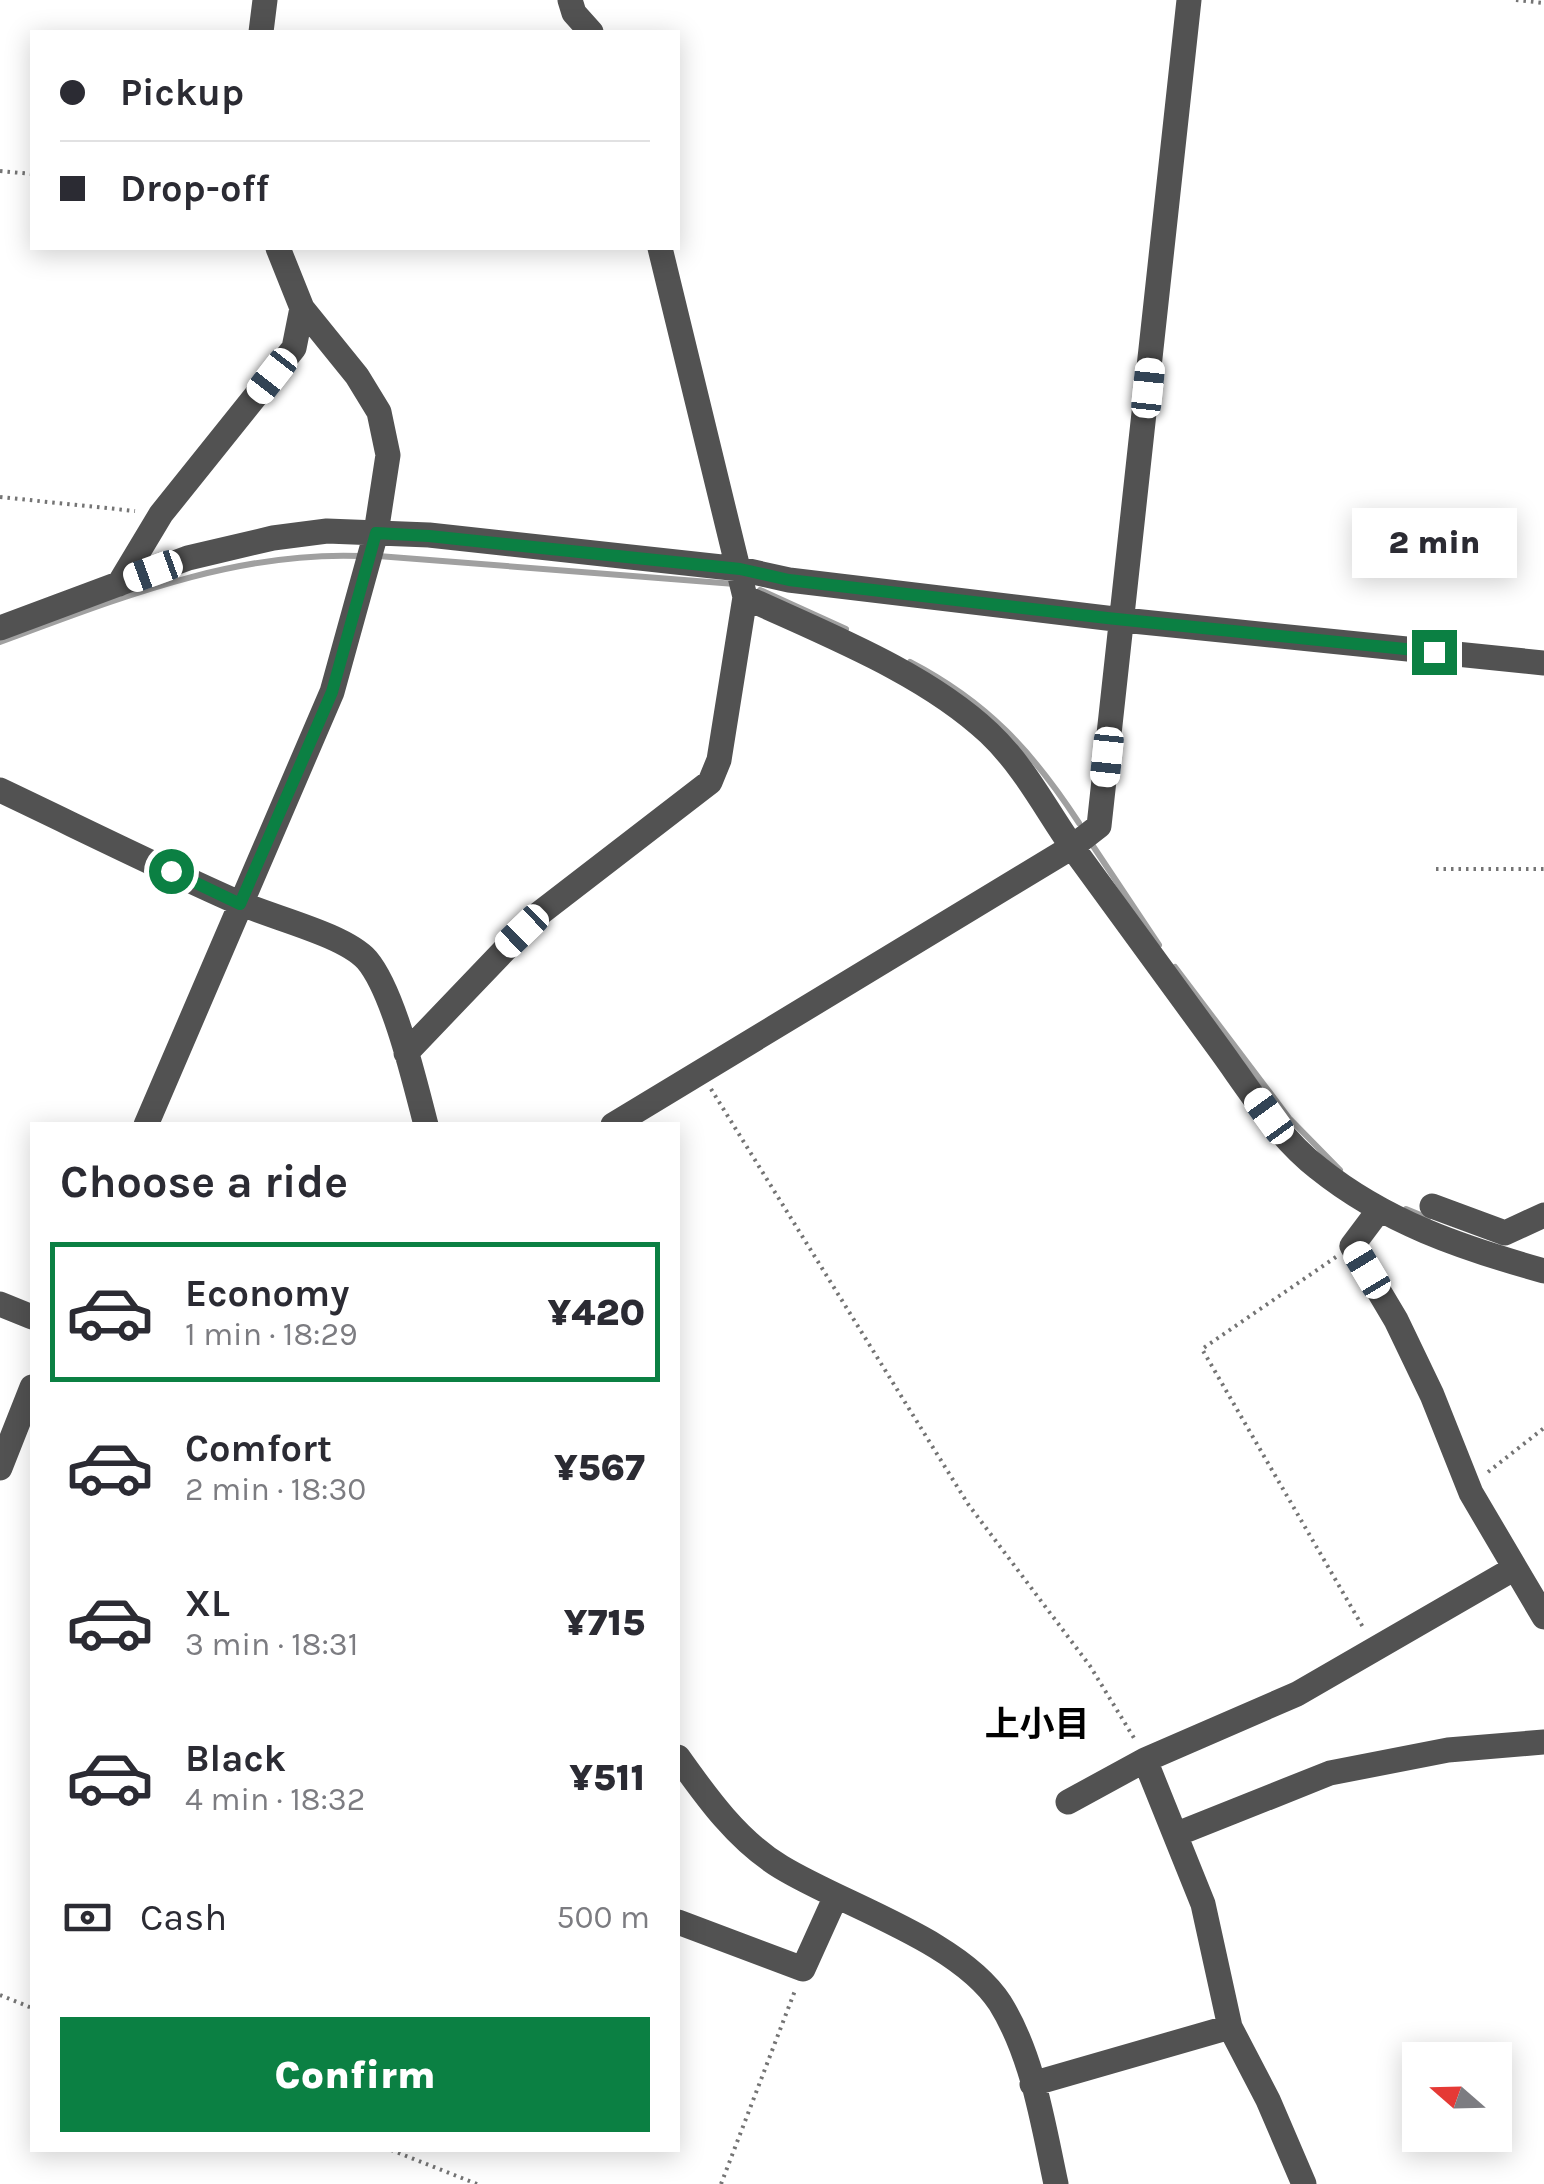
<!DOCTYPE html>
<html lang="en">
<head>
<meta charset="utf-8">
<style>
  :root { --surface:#fff; --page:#f7f7f7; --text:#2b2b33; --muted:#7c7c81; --line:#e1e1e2; --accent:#0b8043 }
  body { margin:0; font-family:Karla,"Noto Sans JP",sans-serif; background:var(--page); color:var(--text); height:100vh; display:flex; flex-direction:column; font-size:38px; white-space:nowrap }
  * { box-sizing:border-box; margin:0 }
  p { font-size:32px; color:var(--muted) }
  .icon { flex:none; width:55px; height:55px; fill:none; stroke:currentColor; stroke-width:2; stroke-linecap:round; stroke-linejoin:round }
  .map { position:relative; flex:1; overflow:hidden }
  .drawer { position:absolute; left:30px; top:1122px; width:650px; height:1030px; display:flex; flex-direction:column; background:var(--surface); border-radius:0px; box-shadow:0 5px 25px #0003 }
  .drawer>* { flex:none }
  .top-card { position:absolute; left:30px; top:30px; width:650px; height:220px; border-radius:0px; box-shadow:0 5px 25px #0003; display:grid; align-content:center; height:220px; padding:0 30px; background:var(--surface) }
  .needle { width:65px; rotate:290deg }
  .fabs { position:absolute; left:1402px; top:2042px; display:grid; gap:20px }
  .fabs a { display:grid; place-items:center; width:110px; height:110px; border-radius:0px; background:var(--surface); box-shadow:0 5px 25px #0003; font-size:50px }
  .end { position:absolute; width:45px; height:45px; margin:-22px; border:12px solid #0b8043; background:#fff; box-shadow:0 0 0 5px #fff }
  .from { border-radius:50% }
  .bubble { position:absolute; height:70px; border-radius:0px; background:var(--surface); box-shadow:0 5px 25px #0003; font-size:32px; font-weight:800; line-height:70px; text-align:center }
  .car { position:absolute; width:30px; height:60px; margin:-30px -15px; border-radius:12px; box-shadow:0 0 8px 2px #0007; background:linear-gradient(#fff 24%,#345 0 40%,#fff 0 76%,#345 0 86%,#fff 0) }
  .top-card b { display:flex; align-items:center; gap:35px; height:95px; font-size:38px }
  .top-card b+b { border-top:2px solid var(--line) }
  .top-card i { width:25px; height:25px; background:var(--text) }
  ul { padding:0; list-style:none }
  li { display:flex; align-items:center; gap:30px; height:140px; margin:0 20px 15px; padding:0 10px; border:5px solid transparent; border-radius:0px }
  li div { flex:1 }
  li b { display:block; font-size:38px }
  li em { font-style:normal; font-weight:800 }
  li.current { border-color:var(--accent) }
  li>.icon { width:90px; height:90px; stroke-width:1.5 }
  h2 { padding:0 30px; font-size:45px; line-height:120px }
  .pay { display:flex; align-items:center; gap:25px; height:110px; padding:0 30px; font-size:38px }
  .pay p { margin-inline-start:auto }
  .cta { display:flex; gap:20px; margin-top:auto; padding:20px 30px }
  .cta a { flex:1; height:115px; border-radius:0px; background:var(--accent); color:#fff; font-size:40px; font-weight:800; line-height:115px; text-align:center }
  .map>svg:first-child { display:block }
</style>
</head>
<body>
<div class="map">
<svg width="1544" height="2184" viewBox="0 0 1544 2184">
  <rect width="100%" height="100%" fill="#fff"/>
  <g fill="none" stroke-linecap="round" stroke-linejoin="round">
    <path stroke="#a0a0a0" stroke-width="6" d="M378,556L735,584
      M760,590L846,629
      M0,642C117,599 234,551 361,556
      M910,662C987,702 1032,751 1079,823
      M1093,846L1159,945
      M1175,967L1289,1118L1340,1170
      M1406,1209L1428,1218"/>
    <path stroke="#747474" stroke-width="4" stroke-dasharray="2.5 5" stroke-linecap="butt" d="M1516,0L1544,3
      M0,171L32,174
      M0,497L135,511
      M1436,869H1544
      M711,1089L968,1504L1090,1666L1134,1738
      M1336,1257L1202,1349L1364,1629
      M1488,1472L1544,1428
      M0,1995L32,2008
      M391,2150L477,2184
      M721,2184L796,1988"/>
    <path stroke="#525252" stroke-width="25" d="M570,0L574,13L591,32
      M261,32L265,0
      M119,584L161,514L294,348L302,308
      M745,597C825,634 924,672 989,733C1027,769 1048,814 1078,855C1126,921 1174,986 1221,1051C1250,1091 1279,1138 1318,1168C1385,1222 1462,1248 1544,1271
      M0,628L188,558L273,538L327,531L429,535L740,569L789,580L1123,620L1544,663
      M0,790C78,827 156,866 235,901C269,917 344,934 367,960C394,992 415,1083 426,1125
      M406,1053L540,913L710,782L719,760L745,597L660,248
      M146,1125L332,692L376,533L388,455L379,412L357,376L302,308L278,248
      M613,1125L1072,847L1099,826L1189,0
      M1432,1206L1505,1233L1544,1215
      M1379,1210L1352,1246L1396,1320L1432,1395L1471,1493L1544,1617
      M0,1304L32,1317
      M0,1468L32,1387
      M678,1757C707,1798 738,1841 781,1867C845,1906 959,1940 1000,2003C1033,2056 1043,2124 1056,2184
      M1145,1760L1203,1904L1230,2027L1268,2100L1304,2184
      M1068,1802L1145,1760L1297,1694L1515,1568
      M1177,1834L1330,1773L1448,1750L1544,1742
      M678,1922L803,1969L836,1896
      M1032,2084L1230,2027"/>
  </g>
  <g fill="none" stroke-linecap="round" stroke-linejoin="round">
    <path stroke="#0b8043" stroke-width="12" d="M171,871L240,904L332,692L376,533L429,536L740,569L789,580L1107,618L1434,652"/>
  </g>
  <g text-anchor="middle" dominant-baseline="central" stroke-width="8" stroke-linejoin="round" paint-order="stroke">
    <g font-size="35" font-weight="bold" fill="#000" stroke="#fff">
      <text x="1037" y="1724">上小目</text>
    </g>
  </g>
</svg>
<div class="fabs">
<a><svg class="needle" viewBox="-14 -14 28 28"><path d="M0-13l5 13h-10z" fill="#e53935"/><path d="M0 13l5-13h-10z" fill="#7c7c81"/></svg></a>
</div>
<i class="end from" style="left:171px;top:871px"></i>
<i class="end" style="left:1434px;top:652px"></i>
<div class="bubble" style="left:1352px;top:508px;width:165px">2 min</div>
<i class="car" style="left:272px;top:376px;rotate:218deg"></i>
<i class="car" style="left:1148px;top:388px;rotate:6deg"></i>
<i class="car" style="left:153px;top:571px;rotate:250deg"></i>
<i class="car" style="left:1107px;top:757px;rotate:186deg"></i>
<i class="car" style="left:522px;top:931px;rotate:226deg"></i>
<i class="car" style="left:1269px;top:1116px;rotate:324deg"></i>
<i class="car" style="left:1367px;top:1270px;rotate:329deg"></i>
<div class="top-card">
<b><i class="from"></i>Pickup</b>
<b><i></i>Drop-off</b>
</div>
<section class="drawer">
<h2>Choose a ride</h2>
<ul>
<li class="current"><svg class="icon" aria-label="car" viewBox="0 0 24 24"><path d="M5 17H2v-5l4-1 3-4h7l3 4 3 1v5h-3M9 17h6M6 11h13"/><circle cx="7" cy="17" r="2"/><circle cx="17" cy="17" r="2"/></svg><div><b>Economy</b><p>1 min · 18:29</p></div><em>¥420</em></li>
<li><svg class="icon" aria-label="car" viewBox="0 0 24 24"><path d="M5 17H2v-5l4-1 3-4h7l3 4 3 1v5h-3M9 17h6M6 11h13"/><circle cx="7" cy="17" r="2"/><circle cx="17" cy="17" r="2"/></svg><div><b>Comfort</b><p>2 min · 18:30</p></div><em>¥567</em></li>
<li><svg class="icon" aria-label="car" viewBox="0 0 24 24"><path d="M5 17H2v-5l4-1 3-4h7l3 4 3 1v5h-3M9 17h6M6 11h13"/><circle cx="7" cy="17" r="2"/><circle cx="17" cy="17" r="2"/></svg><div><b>XL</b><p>3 min · 18:31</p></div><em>¥715</em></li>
<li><svg class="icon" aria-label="car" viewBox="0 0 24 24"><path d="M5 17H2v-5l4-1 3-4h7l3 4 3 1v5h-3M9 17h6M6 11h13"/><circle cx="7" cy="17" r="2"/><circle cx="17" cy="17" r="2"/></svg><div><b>Black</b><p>4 min · 18:32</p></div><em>¥511</em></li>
</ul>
<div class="pay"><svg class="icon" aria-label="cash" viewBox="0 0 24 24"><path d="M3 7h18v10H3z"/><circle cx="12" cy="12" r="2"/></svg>Cash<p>500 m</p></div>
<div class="cta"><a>Confirm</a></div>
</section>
</div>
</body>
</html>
